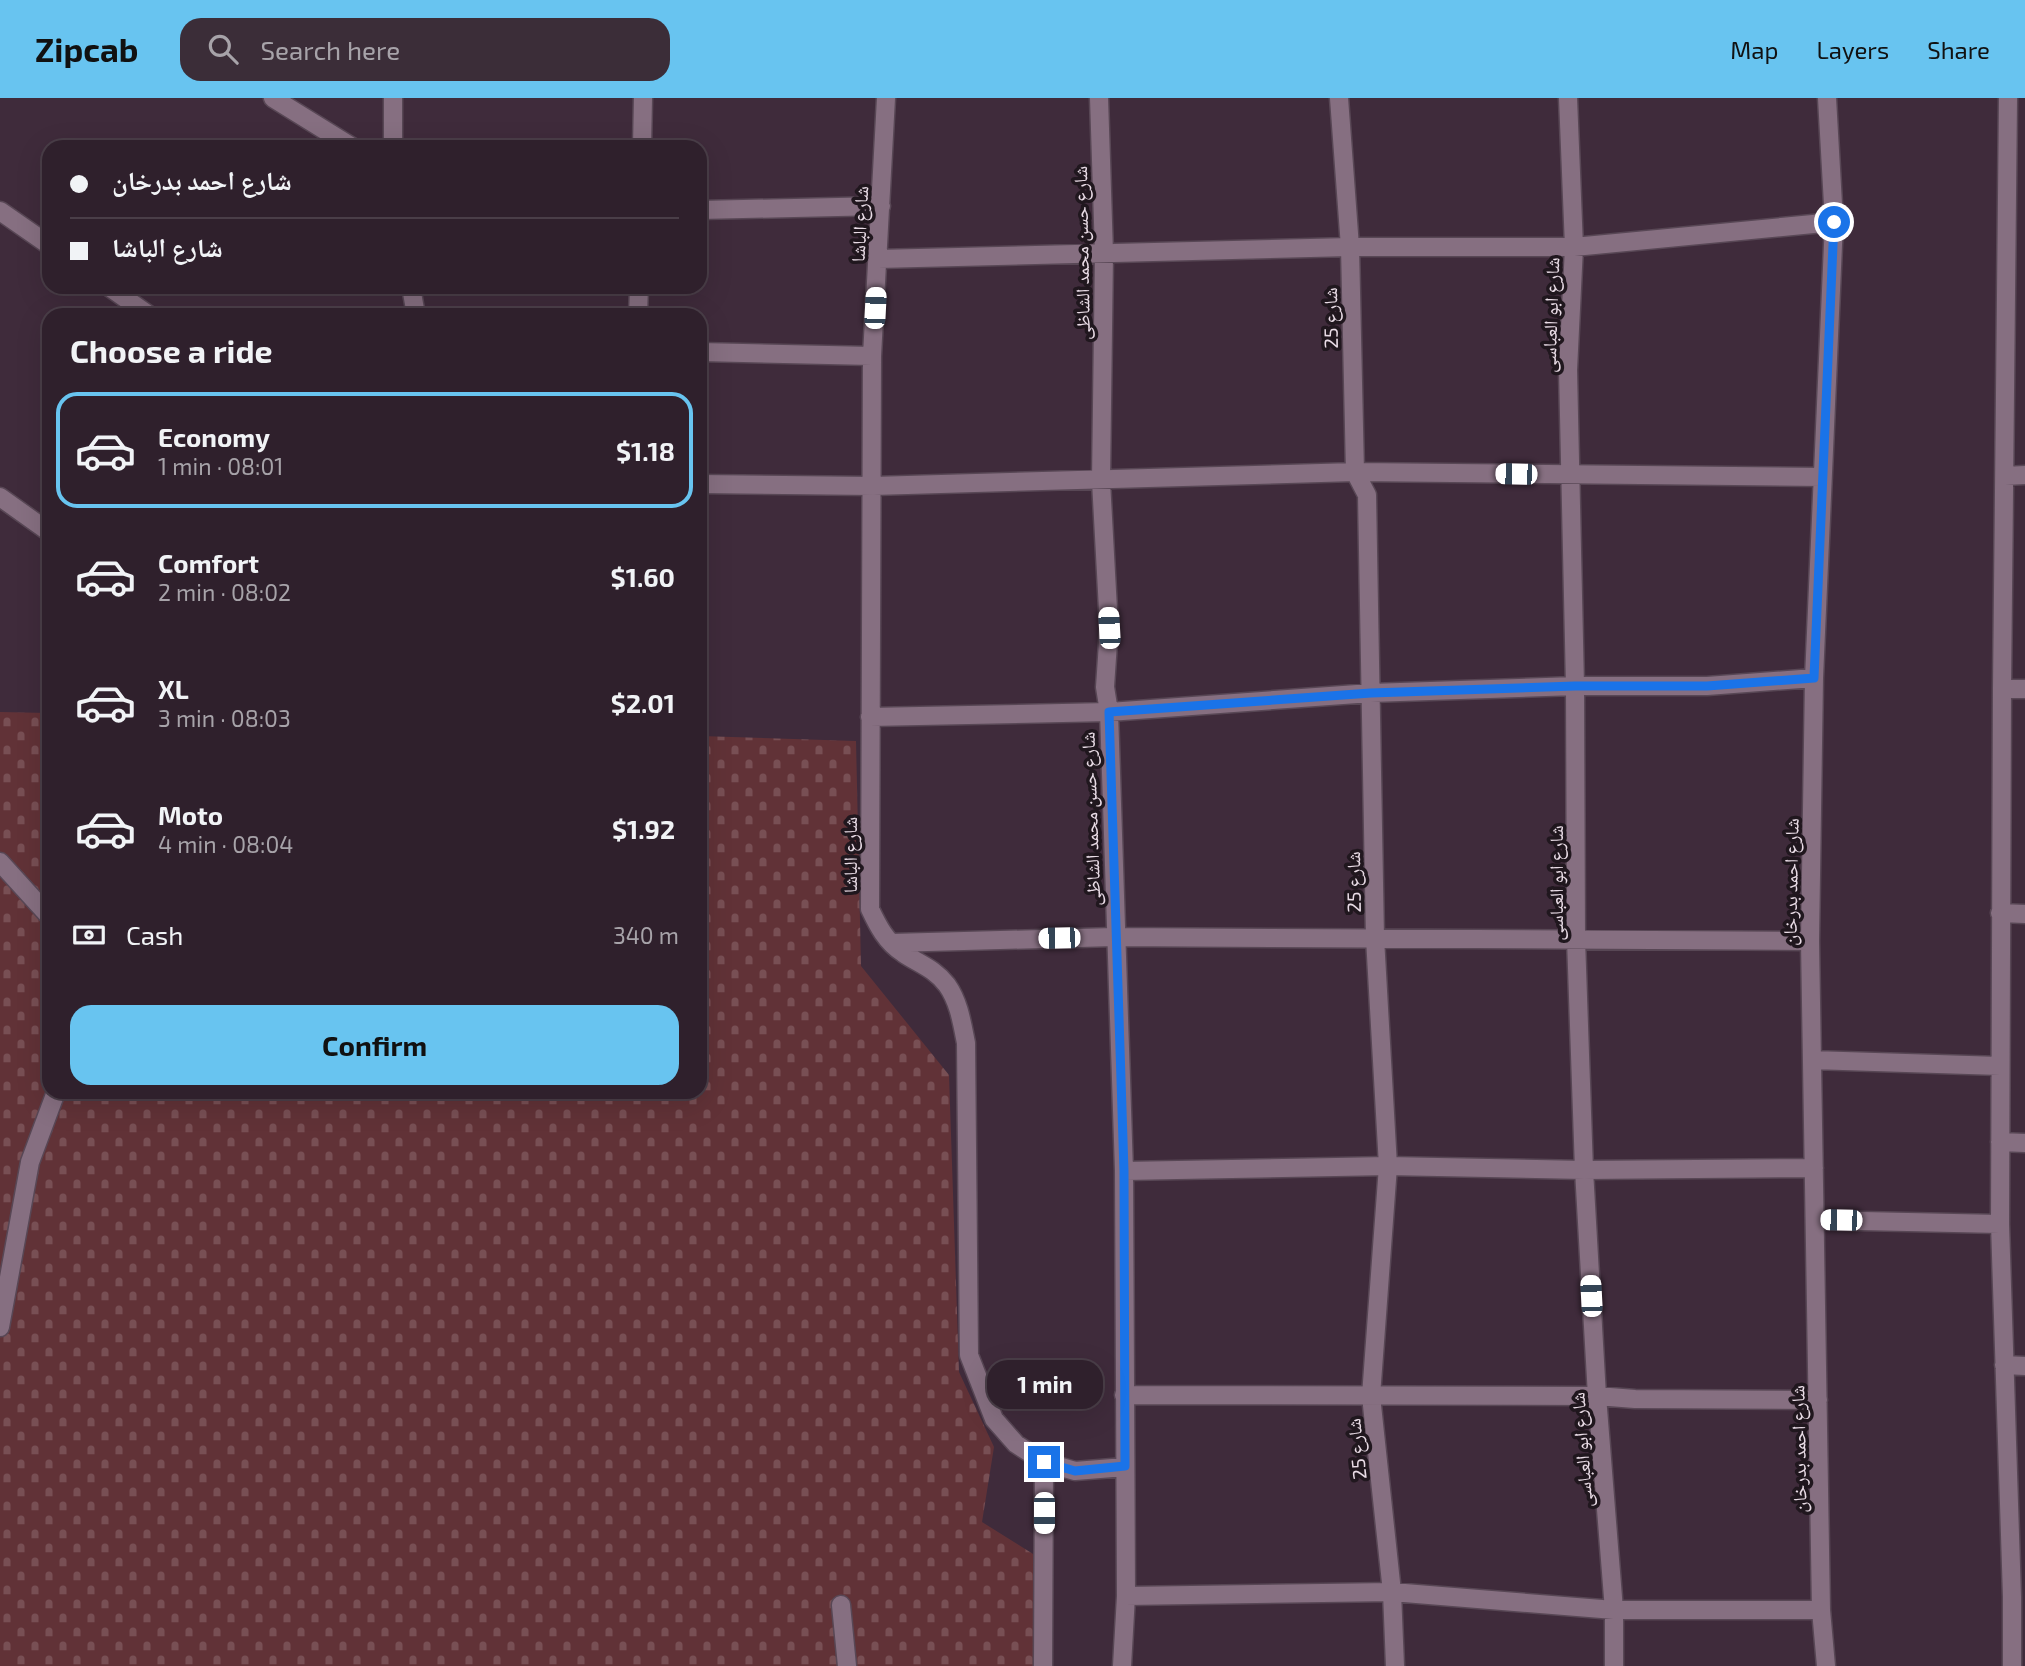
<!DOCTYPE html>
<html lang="en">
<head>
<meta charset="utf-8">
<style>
  :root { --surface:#2f202c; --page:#3b2d38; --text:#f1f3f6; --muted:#a7a3a9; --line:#4a3e48; --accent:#68c4f0 }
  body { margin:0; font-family:"Exo 2","Noto Naskh Arabic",sans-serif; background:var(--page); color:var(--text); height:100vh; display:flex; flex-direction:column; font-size:26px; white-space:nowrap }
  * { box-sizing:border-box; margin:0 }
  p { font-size:23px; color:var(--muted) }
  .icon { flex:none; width:38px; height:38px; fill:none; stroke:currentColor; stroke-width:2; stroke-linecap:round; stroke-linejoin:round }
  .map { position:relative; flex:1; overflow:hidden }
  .details { position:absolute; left:42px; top:210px; width:665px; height:791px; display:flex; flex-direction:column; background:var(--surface); border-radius:21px; box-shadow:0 7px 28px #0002,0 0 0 2px var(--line) }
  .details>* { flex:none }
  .hud { position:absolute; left:42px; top:42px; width:665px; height:154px; border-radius:21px; box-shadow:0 7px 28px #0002,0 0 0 2px var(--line); display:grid; align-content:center; height:154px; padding:0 28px; background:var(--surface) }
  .end { position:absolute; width:32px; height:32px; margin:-16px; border:9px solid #1a73e8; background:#fff; box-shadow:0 0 0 4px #fff }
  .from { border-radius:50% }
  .bubble { position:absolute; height:49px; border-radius:21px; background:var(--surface); box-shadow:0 7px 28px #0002,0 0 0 2px var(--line); font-size:23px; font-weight:700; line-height:49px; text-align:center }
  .car { position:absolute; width:21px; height:42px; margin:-21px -10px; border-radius:9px; box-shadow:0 0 5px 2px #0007; background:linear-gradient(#fff 24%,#345 0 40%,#fff 0 76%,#345 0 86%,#fff 0) }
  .hud b { display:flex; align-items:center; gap:24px; height:66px; font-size:26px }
  .hud b+b { border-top:2px solid var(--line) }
  .hud i { width:18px; height:18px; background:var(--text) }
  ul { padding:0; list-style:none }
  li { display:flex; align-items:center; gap:21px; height:116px; margin:0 14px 10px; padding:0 14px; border:4px solid transparent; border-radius:21px }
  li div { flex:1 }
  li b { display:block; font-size:26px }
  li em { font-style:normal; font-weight:700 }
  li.current { border-color:var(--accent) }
  li>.icon { width:63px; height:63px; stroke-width:1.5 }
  h2 { padding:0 28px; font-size:32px; line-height:84px }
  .pay { display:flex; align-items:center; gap:18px; height:77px; padding:0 28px; font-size:26px }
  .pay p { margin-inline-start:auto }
  .button { display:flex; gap:14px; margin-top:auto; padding:14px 28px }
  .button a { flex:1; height:80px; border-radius:21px; background:var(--accent); color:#111; font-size:28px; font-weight:700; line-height:80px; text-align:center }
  header { display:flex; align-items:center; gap:42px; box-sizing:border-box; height:98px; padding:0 35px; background:var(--accent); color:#111 }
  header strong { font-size:33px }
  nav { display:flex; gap:38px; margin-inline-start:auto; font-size:24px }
  .search { width:490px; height:63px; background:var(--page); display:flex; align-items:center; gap:18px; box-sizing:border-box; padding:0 24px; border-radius:21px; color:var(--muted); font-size:26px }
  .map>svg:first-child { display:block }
</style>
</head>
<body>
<header>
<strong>Zipcab</strong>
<div class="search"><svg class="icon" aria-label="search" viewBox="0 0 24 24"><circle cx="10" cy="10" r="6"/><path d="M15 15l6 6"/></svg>Search here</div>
<nav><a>Map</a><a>Layers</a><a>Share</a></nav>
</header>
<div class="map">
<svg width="2025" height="1568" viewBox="0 0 2025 1568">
  <defs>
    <pattern id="cemetery-stones" width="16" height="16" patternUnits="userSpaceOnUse" patternTransform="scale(1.75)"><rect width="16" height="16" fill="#613237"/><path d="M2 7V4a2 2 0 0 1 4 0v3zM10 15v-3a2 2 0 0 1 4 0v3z" fill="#784f54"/></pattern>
  </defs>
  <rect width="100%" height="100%" fill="#3f2b3b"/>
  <path fill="url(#cemetery-stones)" d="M0,614L49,615V994H700V638L856,643L861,868L949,977L959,1274L994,1349L982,1424L1041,1461V1568H0Z"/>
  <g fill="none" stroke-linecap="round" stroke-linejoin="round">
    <g stroke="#584755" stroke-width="21">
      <path id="minor" d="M273,0L352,49
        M393,0V49
        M886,0L872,258L870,811C878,828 886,844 903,855C919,866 934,870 947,887C959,904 962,925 966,945L969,1257L994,1321L1016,1346L1044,1364L1075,1373L1125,1369
        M1099,0L1104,155L1101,383L1109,530L1105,589L1109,614L1124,1073L1126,1498L1122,1568
        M1339,0L1350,149L1355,374L1367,397L1375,840L1388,1068L1371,1298L1392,1494L1395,1568
        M1568,0L1574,149L1568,272L1575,588L1576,841L1584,1072L1597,1298L1614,1512V1568
        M2008,0L2002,591L2000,1126L2012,1499V1568
        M642,49L643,0
        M700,112L881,108
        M0,113L49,147
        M878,161L1350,149H1574L1834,124
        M109,189L149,217
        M411,189L416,217
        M638,217L639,189
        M700,254L872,258
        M2005,378L2025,377
        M700,386L873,388L1355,374L1822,379
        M0,399L49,434
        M2002,591H2025
        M870,619L1109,614L1371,595L1575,588H1707L1814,580
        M0,764L49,818
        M2000,815L2025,816
        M892,845L1114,839L1810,843
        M1812,962L2000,968
        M2000,1044L2025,1045
        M1124,1073L1388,1068L1584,1072L1814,1070
        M1815,1122L2000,1126
        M0,1229L30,1064L56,994
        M2004,1267L2025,1268
        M1124,1297L1597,1298L1635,1301L1818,1302
        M1126,1498L1392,1494L1614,1512H1821
        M841,1507L847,1568
        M1043,1568L1044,1364
        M1826,1568L1821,1512L1810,843L1814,580L1834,124L1827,0"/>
    </g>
    <use href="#minor" stroke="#866f81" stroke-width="18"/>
  </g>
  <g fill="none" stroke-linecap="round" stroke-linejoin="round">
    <path stroke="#1a73e8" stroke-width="9" d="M1044,1364L1075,1373L1125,1368L1124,1073L1109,614L1371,595L1575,588H1707L1814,580L1834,124"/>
  </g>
  <g text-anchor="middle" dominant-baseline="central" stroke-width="7" stroke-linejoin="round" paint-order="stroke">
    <g font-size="19" fill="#e9dce6" stroke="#20171e">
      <text transform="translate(859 126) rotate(-87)">شارع الباشا</text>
      <text transform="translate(1081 155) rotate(-91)">شارع حسن محمد الشاظى</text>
      <text transform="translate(1550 217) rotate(-88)">شارع ابو العباسى</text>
      <text transform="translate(1330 220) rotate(-91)">شارع 25</text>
      <text transform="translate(1090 721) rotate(-92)">شارع حسن محمد الشاظى</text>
      <text transform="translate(849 757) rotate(-90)">شارع الباشا</text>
      <text transform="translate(1353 784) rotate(-91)">شارع 25</text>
      <text transform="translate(1790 784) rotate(-89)">شارع احمد بدرخان</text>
      <text transform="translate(1555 785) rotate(-90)">شارع ابو العباسى</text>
      <text transform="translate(1356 1351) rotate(-96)">شارع 25</text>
      <text transform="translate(1798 1351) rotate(-91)">شارع احمد بدرخان</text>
      <text transform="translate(1581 1352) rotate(-94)">شارع ابو العباسى</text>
    </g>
  </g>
</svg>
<i class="end from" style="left:1834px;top:124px"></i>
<i class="end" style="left:1044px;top:1364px"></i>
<div class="bubble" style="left:987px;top:1262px;width:116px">1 min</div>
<i class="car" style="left:875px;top:210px;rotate:3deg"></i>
<i class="car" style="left:1516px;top:376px;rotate:271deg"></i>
<i class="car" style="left:1109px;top:530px;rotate:357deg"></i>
<i class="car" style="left:1059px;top:840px;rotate:269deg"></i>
<i class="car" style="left:1841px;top:1122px;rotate:271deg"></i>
<i class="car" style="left:1591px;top:1198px;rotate:357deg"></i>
<i class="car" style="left:1044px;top:1415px;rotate:180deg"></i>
<div class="hud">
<b><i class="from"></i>شارع احمد بدرخان</b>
<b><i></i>شارع الباشا</b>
</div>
<section class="details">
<h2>Choose a ride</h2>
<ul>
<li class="current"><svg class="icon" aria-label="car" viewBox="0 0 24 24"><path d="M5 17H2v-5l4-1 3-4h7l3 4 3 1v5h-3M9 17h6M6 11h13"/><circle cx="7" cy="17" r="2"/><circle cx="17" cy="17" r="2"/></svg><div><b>Economy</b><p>1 min · 08:01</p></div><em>$1.18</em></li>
<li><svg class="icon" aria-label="car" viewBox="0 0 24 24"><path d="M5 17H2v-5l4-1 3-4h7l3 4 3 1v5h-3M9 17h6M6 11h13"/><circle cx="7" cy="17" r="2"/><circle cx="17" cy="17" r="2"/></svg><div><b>Comfort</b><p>2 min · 08:02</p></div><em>$1.60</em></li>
<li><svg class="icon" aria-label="car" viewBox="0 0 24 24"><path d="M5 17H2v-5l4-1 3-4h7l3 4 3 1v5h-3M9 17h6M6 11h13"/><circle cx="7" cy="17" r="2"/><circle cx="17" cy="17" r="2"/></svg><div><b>XL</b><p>3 min · 08:03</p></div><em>$2.01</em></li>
<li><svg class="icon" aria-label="car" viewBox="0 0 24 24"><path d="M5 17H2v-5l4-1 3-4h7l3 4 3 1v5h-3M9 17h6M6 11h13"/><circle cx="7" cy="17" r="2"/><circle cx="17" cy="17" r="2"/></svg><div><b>Moto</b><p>4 min · 08:04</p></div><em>$1.92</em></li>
</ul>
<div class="pay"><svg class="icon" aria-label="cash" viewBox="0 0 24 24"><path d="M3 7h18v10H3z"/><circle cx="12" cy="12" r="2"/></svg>Cash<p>340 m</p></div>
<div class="button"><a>Confirm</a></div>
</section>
</div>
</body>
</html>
